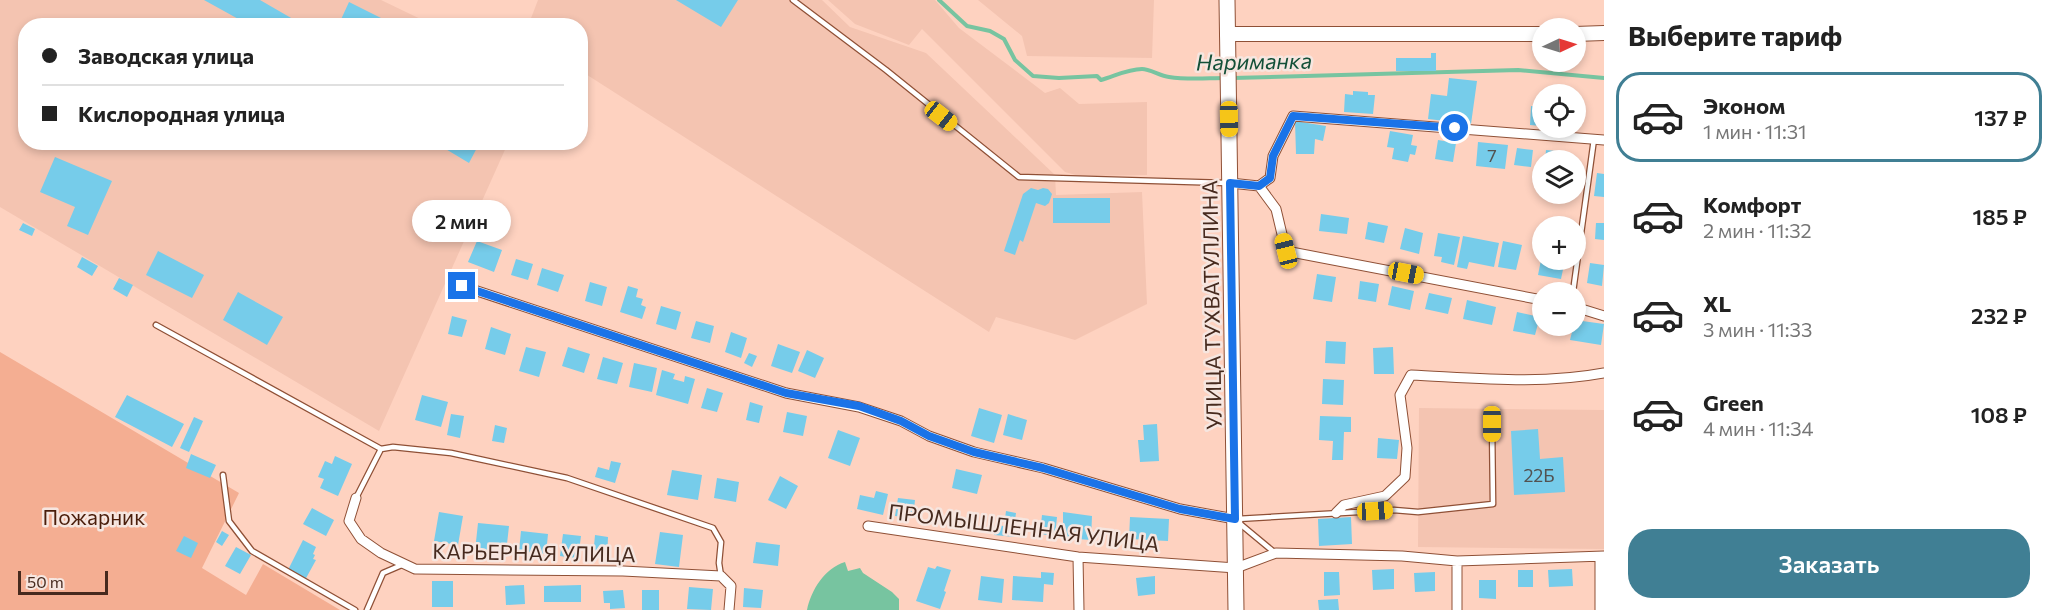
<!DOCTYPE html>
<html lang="ru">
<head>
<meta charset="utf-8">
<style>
  :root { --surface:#fff; --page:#f6f6f6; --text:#222; --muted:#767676; --line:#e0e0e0; --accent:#407f94 }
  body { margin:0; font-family:Commissioner,sans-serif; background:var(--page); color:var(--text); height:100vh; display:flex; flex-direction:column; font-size:22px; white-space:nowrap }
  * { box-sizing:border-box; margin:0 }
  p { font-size:20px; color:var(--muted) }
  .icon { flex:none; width:33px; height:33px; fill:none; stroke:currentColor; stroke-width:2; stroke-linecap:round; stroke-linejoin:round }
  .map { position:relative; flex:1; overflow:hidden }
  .sheet { display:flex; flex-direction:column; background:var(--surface); width:450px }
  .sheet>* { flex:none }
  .guide { position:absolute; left:18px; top:18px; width:570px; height:132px; border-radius:24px; box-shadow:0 3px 9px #0003; display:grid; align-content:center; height:132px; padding:0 24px; background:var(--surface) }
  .needle { width:39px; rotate:86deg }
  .fabs { position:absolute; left:1532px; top:18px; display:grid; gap:12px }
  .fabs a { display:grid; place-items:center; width:54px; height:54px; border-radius:50%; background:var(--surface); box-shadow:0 3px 9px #0003; font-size:30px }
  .scale { position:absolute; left:18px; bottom:15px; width:90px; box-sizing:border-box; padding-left:6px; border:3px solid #462a1e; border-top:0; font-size:16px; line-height:21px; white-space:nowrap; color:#462a1e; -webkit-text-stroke:4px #f6e6e0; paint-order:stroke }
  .end { position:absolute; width:27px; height:27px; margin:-14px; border:8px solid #1a73e8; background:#fff; box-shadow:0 0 0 3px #fff }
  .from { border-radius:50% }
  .bubble { position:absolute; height:42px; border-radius:21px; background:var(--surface); box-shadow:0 3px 9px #0003; font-size:20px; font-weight:600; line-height:42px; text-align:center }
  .car { position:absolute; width:18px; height:36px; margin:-18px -9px; border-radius:8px; box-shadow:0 0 4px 2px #0007; background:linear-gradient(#f5c518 24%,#345 0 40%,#f5c518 0 76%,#345 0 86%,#f5c518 0) }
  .guide b { display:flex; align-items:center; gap:21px; height:57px; font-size:22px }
  .guide b+b { border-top:2px solid var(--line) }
  .guide i { width:15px; height:15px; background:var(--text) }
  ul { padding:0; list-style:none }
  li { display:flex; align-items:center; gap:18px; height:90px; margin:0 12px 9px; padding:0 12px; border:3px solid transparent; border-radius:24px }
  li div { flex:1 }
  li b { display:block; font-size:22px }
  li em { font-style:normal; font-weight:600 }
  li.selected { border-color:var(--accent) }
  li>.icon { width:54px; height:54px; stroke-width:1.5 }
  h2 { padding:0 24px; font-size:27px; line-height:72px }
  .cta { display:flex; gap:12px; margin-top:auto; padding:12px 24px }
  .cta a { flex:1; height:69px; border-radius:24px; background:var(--accent); color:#fff; font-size:24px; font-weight:600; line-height:69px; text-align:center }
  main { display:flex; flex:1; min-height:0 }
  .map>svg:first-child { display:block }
</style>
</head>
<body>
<main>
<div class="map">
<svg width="1604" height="610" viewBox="0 0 1604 610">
  <rect width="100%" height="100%" fill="#fed2c0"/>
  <path fill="#f4c4b1" d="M0,0H381L433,25L26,26V142L508,143L379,431L0,207Z
    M538,0H822L850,27L926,53L1055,175L1056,195L1142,192L1147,304L1075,340L996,317L989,332L581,71L580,26H528Z
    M828,0H935L959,28L1045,93L1060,88L1079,104L1147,102V175L1079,176L1065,172L922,29L909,45L855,24Z
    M978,0H1154L1152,58L1027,56L1022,36Z
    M1419,408L1604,410V549L1418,547Z"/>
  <path fill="#f4ae92" d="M0,352L239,493L202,568L246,595L263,564L340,610H0Z"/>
  <path fill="#77c4a0" d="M845,562L848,571L860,568L863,573L892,592L899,599V610H807C811,590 825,568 845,562Z"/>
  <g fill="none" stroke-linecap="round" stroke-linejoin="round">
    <path stroke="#77c4a0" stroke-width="4" d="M939,0L967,26L990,31L1004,39L1015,60L1033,76L1059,78L1097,76L1101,80C1115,76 1128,69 1142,69C1150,69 1160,76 1169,77C1188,80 1207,78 1226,78
      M1233,78L1518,70L1604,78"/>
  </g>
  <path fill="#76ccea" d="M204,0H260L305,26H251Z
    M676,0H738L721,27Z
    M349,2L397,26H338Z
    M1431,53H1436V71H1396V58H1431Z
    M1449,78L1477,81L1471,124L1428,119L1431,94L1447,96Z
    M1353,91L1368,92V95H1375L1373,114L1344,112L1345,94L1353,95Z
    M1531,106L1542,107V126L1530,125Z
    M1295,121L1326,126L1323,141L1315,139L1314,154H1296Z
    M1390,131L1413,135L1411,145L1417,146L1415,155L1410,154L1408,162L1392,159L1394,148L1387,147Z
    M1438,140L1456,143L1453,162L1435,159Z
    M440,142H480L469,163L439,145Z
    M1478,142L1508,145L1505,169L1476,166Z
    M1517,148L1533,150L1531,167L1514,165Z
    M1546,150L1567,152L1566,160H1545Z
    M55,157L112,181L88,235L67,226L75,207L40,192Z
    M1597,173L1604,174V197L1594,196Z
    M1031,188L1038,190L1043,188L1048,189L1052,194L1049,203L1045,206L1036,203L1023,242L1020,240L1015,255L1004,251L1023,194Z
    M1053,198H1110V223H1053Z
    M1321,214L1349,218L1347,234L1319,231Z
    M1368,222L1388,226L1384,243L1365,239Z
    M23,223L35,229L32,236L19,230Z
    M1596,223H1604V240L1595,239Z
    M1405,228L1423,233L1419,254L1400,249Z
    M1438,233L1460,237L1454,265L1441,262L1442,257L1434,256Z
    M1463,236L1499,243L1494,267L1469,262L1467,269L1457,267Z
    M477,241L502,250L494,272L468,262Z
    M1503,241L1522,245L1516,270L1498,267Z
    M158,251L204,275L192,298L146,275Z
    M82,257L98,266L92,276L77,267Z
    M516,259L533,264L528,280L511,275Z
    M1541,260H1565L1561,279L1538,275Z
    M1590,263L1604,265L1602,286L1587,283Z
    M542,268L564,275L558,292L537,285Z
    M1317,274L1336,277L1332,302L1313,299Z
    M119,278L133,285L127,297L113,289Z
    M1360,281L1379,284L1376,302L1358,299Z
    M590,282L607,287L602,306L585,301Z
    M628,286L638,289L636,297L643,299L641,305L646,307L642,319L620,312Z
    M1392,286L1414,291L1410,310L1388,305Z
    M238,292L283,317L267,345L223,320Z
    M1429,293L1452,298L1448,314L1425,309Z
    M1467,300L1496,307L1492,325L1463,319Z
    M661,306L681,312L676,330L656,324Z
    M1517,312L1535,316L1534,319L1539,320L1535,335L1513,331Z
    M452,316L467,320L462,337L448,334Z
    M1575,320L1604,324L1601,345L1570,340Z
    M696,321L714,326L710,343L691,338Z
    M491,327L511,334L505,355L485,349Z
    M731,332L747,338L741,358L725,352Z
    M1326,341L1346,342L1345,364L1325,363Z
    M778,344L800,352L792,373L771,366Z
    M526,347L546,352L539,377L519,371Z
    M568,347L590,354L584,373L562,366Z
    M1393,347L1394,374H1374L1373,348Z
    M807,350L824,358L815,378L798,371Z
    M749,353L757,356L752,367L744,363Z
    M603,357L623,363L617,384L597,379Z
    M634,363L657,368L652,392L629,387Z
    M662,370L675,374L673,379L684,382L685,376L695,379L688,404L656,395Z
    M1323,379L1344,380L1343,405L1322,404Z
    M707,388L723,393L717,412L701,408Z
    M127,395L184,424L172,447L115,417Z
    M422,395L448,402L441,427L415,420Z
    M750,402L763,406L759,423L746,420Z
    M979,408L1002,415L994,443L971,436Z
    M787,412L807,416L803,436L783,432Z
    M451,414L464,416L460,438L447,435Z
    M1008,414L1027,420L1022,440L1003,435Z
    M1320,416L1351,417V432H1344L1343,460H1332L1333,441L1319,440Z
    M194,417L203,421L189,452L180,448Z
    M1157,424L1159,461L1140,462L1138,440H1144L1143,425Z
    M495,425L507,428L504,443L492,441Z
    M1538,429L1540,459L1563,457L1565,492L1514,495L1511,431Z
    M838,430L860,438L850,466L828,458Z
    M1378,438L1399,440L1397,459L1377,458Z
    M191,454L216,465L210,478L186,468Z
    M335,456L352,464L338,496L320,488L324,479L318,477L325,461L332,464Z
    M611,461L621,463L615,483L595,477L598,467L609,470Z
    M956,469L982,475L977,494L952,488Z
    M672,470L702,475L698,500L667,495Z
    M780,476L798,486L786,509L768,500Z
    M717,478L739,482L736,502L714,498Z
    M876,491L888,494L883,515L857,509L860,495L874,498Z
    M898,498L915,500L913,518L895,516Z
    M312,508L334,520L326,536L303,524Z
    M1006,511L1016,513L1014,528H1016L1015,537L994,535L995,525L1004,526Z
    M439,512L463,516L458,545L434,541Z
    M1063,512L1092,516L1091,540L1063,538Z
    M1042,515L1057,517L1055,536L1040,534Z
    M1130,517L1169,519L1168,541L1129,539Z
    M1351,517L1352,544L1319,546L1318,519Z
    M478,523L509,526L506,553L475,551Z
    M222,531L229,535L222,546L216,542Z
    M521,531L548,534L546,554L519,551Z
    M660,532L683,535L679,567L655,564Z
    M563,534L581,536L578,559L560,556Z
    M595,535L608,537L607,558L593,557Z
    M184,536L198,543L191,558L176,551Z
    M303,540L316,547L313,554L315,555L313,559L316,560L305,580L288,570Z
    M756,542L780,545L778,566L753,563Z
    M236,547L251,555L240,574L225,566Z
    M937,566L951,570L944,591L946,592L940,609L916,601L928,567L935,569Z
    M1394,569V589L1373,590L1372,570Z
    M1572,569L1573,586L1549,587L1548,570Z
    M1518,570H1533V587H1518Z
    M1041,572L1054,573L1053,585L1044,584L1043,602L1012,600L1013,576L1041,578Z
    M1324,572H1339L1340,595L1324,596Z
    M1435,572V591L1415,592L1414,573Z
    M981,576L1004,579L1002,603L978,600Z
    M1155,576V594L1138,596L1136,578Z
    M1479,580H1496V599L1479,598Z
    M432,581H453V607H432Z
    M524,585L525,604L506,605L505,586Z
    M581,585V602H544V586Z
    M689,587L713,589L711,610L687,609Z
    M744,588L763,590L761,608L743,607Z
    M623,590L625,608L610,609V603H604L603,591Z
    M642,590H659V610H642Z
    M1338,599L1339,610H1319L1318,600Z"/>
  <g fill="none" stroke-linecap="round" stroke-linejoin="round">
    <g stroke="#8f5036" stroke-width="7">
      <path id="lane" d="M793,0L886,70L1019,177L1227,183
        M1573,292L1594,139
        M156,325L381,449
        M381,449L393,447L451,453L567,478L713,528L721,542L719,563L721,576
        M223,475L229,521L252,551L355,610
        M356,498L381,449
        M1237,519L1394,510L1418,512L1493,504L1492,424
        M1239,523L1274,552
        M367,610L383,573L404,564"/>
    </g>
    <g stroke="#8f5036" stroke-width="11">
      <path id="street" d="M1230,183L1259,186L1276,209L1286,251L1542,300
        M1259,186L1270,178L1273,156L1293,116L1604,140
        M462,286L786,393L859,407L901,421L929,436L974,452L1043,468L1180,509L1235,519
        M1575,307L1604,316
        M356,498L349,521L361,539L381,553L415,569L623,571L721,576L731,586L729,610
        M1336,513L1344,505L1385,496L1405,477L1407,448L1400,395L1411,375C1475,378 1541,385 1604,373
        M868,526L1078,557L1236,568L1276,553L1402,556L1457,561L1604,556
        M1078,557L1079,610
        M1457,610V561
        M1600,610V557"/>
    </g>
    <g stroke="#8f5036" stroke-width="16">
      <path id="secondary" d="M1227,34H1542
        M1575,34L1604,33"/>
    </g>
    <g stroke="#8f5036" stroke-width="17">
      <path id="primary" d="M1227,0L1236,610"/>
    </g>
    <use href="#lane" stroke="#fff" stroke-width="4.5"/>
    <use href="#street" stroke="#fff" stroke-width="9"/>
    <use href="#secondary" stroke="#fff" stroke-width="14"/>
    <use href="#primary" stroke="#fff" stroke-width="15"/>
  </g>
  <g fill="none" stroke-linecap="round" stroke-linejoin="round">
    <path stroke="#1a73e8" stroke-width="8" d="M462,286L786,393L859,406L901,421L929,436L974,452L1043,468L1180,509L1235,519L1230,183L1259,186L1270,178L1273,156L1293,116L1455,128"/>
  </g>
  <g text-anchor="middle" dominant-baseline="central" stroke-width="5" stroke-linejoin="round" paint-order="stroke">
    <g font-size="18" fill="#525251">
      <text x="1492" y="155">7</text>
      <text x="1539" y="475">22Б</text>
    </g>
    <g font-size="21" fill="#462a1e" stroke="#f6e6e0">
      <text transform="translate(1211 305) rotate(-91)">УЛИЦА ТУХВАТУЛЛИНА</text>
      <text transform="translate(1024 527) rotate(7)">ПРОМЫШЛЕННАЯ УЛИЦА</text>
      <text transform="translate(534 552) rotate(1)">КАРЬЕРНАЯ УЛИЦА</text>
    </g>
    <g font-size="21" fill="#4b1e0b" stroke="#f6e6e0">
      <text x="94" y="516">Пожарник</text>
    </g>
    <g font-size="22" font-style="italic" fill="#135038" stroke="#f6e6e0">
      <text transform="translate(1254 61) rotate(-1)">Нариманка</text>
    </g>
  </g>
</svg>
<div class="fabs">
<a><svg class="needle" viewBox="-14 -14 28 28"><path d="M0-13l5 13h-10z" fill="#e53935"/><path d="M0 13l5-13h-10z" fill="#767676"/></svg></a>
<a><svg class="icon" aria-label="locate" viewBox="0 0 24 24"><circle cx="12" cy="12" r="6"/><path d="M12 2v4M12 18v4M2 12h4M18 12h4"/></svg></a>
<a><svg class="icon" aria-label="layers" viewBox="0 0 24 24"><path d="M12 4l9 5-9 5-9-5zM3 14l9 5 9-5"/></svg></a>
<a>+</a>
<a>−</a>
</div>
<div class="scale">50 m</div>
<i class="end from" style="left:1455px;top:128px"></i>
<i class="end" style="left:462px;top:286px"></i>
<div class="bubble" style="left:412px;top:200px;width:99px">2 мин</div>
<i class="car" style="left:941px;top:116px;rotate:128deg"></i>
<i class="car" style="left:1229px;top:119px;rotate:179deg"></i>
<i class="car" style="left:1286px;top:251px;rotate:346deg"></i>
<i class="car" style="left:1406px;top:273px;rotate:101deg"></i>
<i class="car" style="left:1492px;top:424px;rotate:180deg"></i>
<i class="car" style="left:1375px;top:511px;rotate:87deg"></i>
<div class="guide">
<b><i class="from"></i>Заводская улица</b>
<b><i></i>Кислородная улица</b>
</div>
</div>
<section class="sheet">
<h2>Выберите тариф</h2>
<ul>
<li class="selected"><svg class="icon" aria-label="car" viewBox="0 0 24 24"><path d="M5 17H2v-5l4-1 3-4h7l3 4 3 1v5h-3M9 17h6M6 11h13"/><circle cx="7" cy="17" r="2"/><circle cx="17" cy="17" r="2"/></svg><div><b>Эконом</b><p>1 мин · 11:31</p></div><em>137 ₽</em></li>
<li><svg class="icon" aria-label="car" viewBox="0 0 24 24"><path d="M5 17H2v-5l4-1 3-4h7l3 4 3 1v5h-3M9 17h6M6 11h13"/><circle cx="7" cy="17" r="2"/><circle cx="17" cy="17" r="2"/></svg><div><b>Комфорт</b><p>2 мин · 11:32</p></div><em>185 ₽</em></li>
<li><svg class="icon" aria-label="car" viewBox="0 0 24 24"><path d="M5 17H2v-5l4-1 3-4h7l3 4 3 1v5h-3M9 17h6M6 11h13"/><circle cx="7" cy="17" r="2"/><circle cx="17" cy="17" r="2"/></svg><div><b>XL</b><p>3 мин · 11:33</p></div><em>232 ₽</em></li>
<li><svg class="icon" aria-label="car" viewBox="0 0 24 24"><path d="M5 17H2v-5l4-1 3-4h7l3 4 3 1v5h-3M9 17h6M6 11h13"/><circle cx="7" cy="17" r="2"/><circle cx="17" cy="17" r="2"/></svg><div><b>Green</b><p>4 мин · 11:34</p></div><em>108 ₽</em></li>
</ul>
<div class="cta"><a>Заказать</a></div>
</section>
</main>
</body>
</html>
